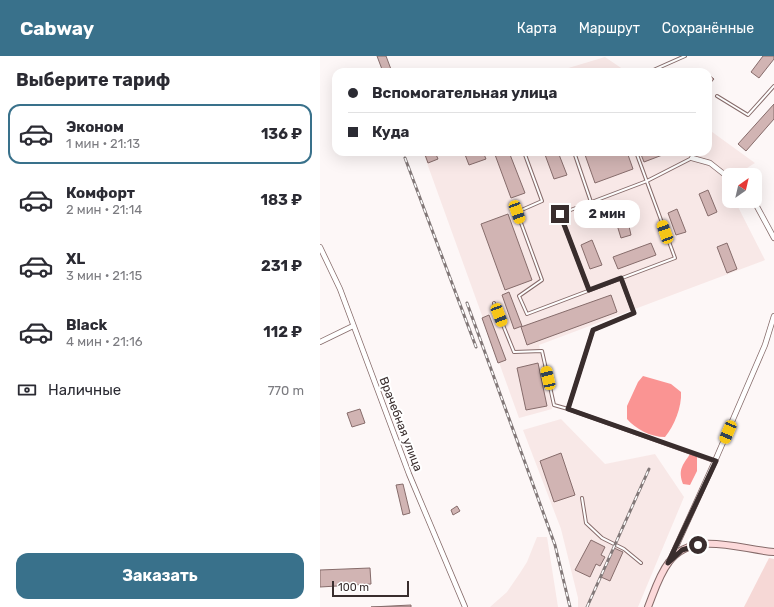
<!DOCTYPE html>
<html lang="ru">
<head>
<meta charset="utf-8">
<style>
  :root { --surface:#fff; --page:#f7f7f7; --text:#2b2b33; --muted:#7c7c81; --line:#e1e1e2; --accent:#39718b }
  body { margin:0; font-family:Rubik,sans-serif; background:var(--page); color:var(--text); height:100vh; display:flex; flex-direction:column; font-size:15px; white-space:nowrap }
  * { box-sizing:border-box; margin:0 }
  p { font-size:13px; color:var(--muted) }
  .icon { flex:none; width:22px; height:22px; fill:none; stroke:currentColor; stroke-width:2; stroke-linecap:round; stroke-linejoin:round }
  .map { position:relative; flex:1; overflow:hidden }
  .sheet { display:flex; flex-direction:column; background:var(--surface); width:320px }
  .sheet>* { flex:none }
  .guide { position:absolute; left:12px; top:12px; width:380px; height:88px; border-radius:12px; box-shadow:0 4px 16px #0002; display:grid; align-content:center; height:88px; padding:0 16px; background:var(--surface) }
  .needle { width:26px; rotate:34deg }
  .fabs { position:absolute; left:402px; top:112px; display:grid; gap:8px }
  .fabs a { display:grid; place-items:center; width:40px; height:40px; border-radius:8px; background:var(--surface); box-shadow:0 4px 16px #0002; font-size:20px }
  .scale { position:absolute; left:12px; bottom:10px; width:77px; box-sizing:border-box; padding-left:4px; border:2px solid #392d2d; border-top:0; font-size:11px; line-height:14px; white-space:nowrap; color:#392d2d; -webkit-text-stroke:3px #fff; paint-order:stroke }
  .end { position:absolute; width:18px; height:18px; margin:-9px; border:5px solid #392d2d; background:#fff; box-shadow:0 0 0 2px #fff }
  .from { border-radius:50% }
  .bubble { position:absolute; height:28px; border-radius:12px; background:var(--surface); box-shadow:0 4px 16px #0002; font-size:13px; font-weight:700; line-height:28px; text-align:center }
  .car { position:absolute; width:12px; height:24px; margin:-12px -6px; border-radius:5px; box-shadow:0 0 3px 1px #0007; background:linear-gradient(#f5c518 24%,#345 0 40%,#f5c518 0 76%,#345 0 86%,#f5c518 0) }
  .guide b { display:flex; align-items:center; gap:14px; height:38px; font-size:15px }
  .guide b+b { border-top:1px solid var(--line) }
  .guide i { width:10px; height:10px; background:var(--text) }
  ul { padding:0; list-style:none }
  li { display:flex; align-items:center; gap:12px; height:60px; margin:0 8px 6px; padding:0 8px; border:2px solid transparent; border-radius:12px }
  li div { flex:1 }
  li b { display:block; font-size:15px }
  li em { font-style:normal; font-weight:700 }
  li.active { border-color:var(--accent) }
  li>.icon { width:36px; height:36px; stroke-width:1.5 }
  h2 { padding:0 16px; font-size:18px; line-height:48px }
  .pay { display:flex; align-items:center; gap:10px; height:44px; padding:0 16px; font-size:15px }
  .pay p { margin-inline-start:auto }
  .button { display:flex; gap:8px; margin-top:auto; padding:8px 16px }
  .button a { flex:1; height:46px; border-radius:12px; background:var(--accent); color:#fff; font-size:16px; font-weight:700; line-height:46px; text-align:center }
  header { display:flex; align-items:center; gap:24px; box-sizing:border-box; height:56px; padding:0 20px; background:var(--accent); color:#fff }
  header strong { font-size:19px }
  nav { display:flex; gap:22px; margin-inline-start:auto; font-size:14px }
  main { display:flex; flex:1; min-height:0 }
  .map>svg:first-child { display:block }
</style>
</head>
<body>
<header>
<strong>Cabway</strong>
<nav><a>Карта</a><a>Маршрут</a><a>Сохранённые</a></nav>
</header>
<main>
<section class="sheet">
<h2>Выберите тариф</h2>
<ul>
<li class="active"><svg class="icon" aria-label="car" viewBox="0 0 24 24"><path d="M5 17H2v-5l4-1 3-4h7l3 4 3 1v5h-3M9 17h6M6 11h13"/><circle cx="7" cy="17" r="2"/><circle cx="17" cy="17" r="2"/></svg><div><b>Эконом</b><p>1 мин · 21:13</p></div><em>136 ₽</em></li>
<li><svg class="icon" aria-label="car" viewBox="0 0 24 24"><path d="M5 17H2v-5l4-1 3-4h7l3 4 3 1v5h-3M9 17h6M6 11h13"/><circle cx="7" cy="17" r="2"/><circle cx="17" cy="17" r="2"/></svg><div><b>Комфорт</b><p>2 мин · 21:14</p></div><em>183 ₽</em></li>
<li><svg class="icon" aria-label="car" viewBox="0 0 24 24"><path d="M5 17H2v-5l4-1 3-4h7l3 4 3 1v5h-3M9 17h6M6 11h13"/><circle cx="7" cy="17" r="2"/><circle cx="17" cy="17" r="2"/></svg><div><b>XL</b><p>3 мин · 21:15</p></div><em>231 ₽</em></li>
<li><svg class="icon" aria-label="car" viewBox="0 0 24 24"><path d="M5 17H2v-5l4-1 3-4h7l3 4 3 1v5h-3M9 17h6M6 11h13"/><circle cx="7" cy="17" r="2"/><circle cx="17" cy="17" r="2"/></svg><div><b>Black</b><p>4 мин · 21:16</p></div><em>112 ₽</em></li>
</ul>
<div class="pay"><svg class="icon" aria-label="cash" viewBox="0 0 24 24"><path d="M3 7h18v10H3z"/><circle cx="12" cy="12" r="2"/></svg>Наличные<p>770 m</p></div>
<div class="button"><a>Заказать</a></div>
</section>
<div class="map">
<svg width="454" height="551" viewBox="0 0 454 551">
  <rect width="100%" height="100%" fill="#fdf7f7"/>
  <path fill="#f8e8e7" d="M285,1L307,16H235Z
    M388,73L435,107L416,119H409V123L405,126L409,134V145H415L445,204L219,289L232,353L199,362L103,96H388Z
    M241,363L285,408L335,398L364,441L318,551H258V542L241,473L203,374Z
    M217,481H227L238,551H170L187,536L200,517L207,506Z"/>
  <path fill="#f6d8d6" d="M449,502L454,503V551H424Z"/>
  <path fill="#fa9493" d="M323,320L351,328L361,336C362,351 354,370 345,381C330,381 316,373 307,363V350L318,326Z
    M370,398L377,399V415L370,429L363,428C358,414 362,410 370,398Z"/>
  <path fill="#d1b4b3" stroke="#866c6b" d="M57,0H66L72,16H63Z
    M443,0H454V3L439,22L431,16Z
    M388,18L394,23L388,30Z
    M454,48V63L426,95L418,88Z
    M104,96H115L118,103L108,107Z
    M144,96H163L166,103L149,109Z
    M174,96H189L205,137L191,142Z
    M224,96H238L247,119L234,123Z
    M264,96H307L313,113L275,127Z
    M320,96H344L345,98L324,106Z
    M388,134L397,156L388,160L379,138Z
    M357,153L366,176L356,179L348,157Z
    M188,158L212,224L185,234L161,168Z
    M308,166L311,179L301,182L297,169Z
    M272,184L282,209L270,213L261,189Z
    M331,187L336,199L298,213L293,201Z
    M407,187L417,213L407,217L397,191Z
    M189,236L202,270L194,273L182,239Z
    M291,239L297,256L207,289L201,271Z
    M169,259L186,304L178,307L162,262Z
    M218,307L227,350L206,354L197,312Z
    M40,353L45,367L32,371L27,357Z
    M241,397L255,439L234,446L220,405Z
    M83,428L90,457L83,459L76,429Z
    M137,450L140,455L133,459L131,454Z
    M271,484L285,491L281,499L285,501L280,510L276,508L270,521L255,514Z
    M294,492L303,496L290,525L281,521Z
    M50,512L51,528L0,531V514Z
    M91,549V551H51Z"/>
  <g fill="none" stroke-linecap="round" stroke-linejoin="round">
    <g stroke="#866b6a" stroke-width="4">
      <path id="service" d="M329,16L365,0
        M397,40L428,59L454,30
        M204,96L222,145L197,156L222,224L199,240L207,258L355,202L316,96
        M254,96L271,146
        M301,222L314,257L273,274L248,353L394,405
        M269,234L240,158L327,125L372,102
        M174,247L194,296L222,295L234,349L248,353
        M262,442L266,467L282,482L304,493L321,507"/>
    </g>
    <g stroke="#866b6a" stroke-width="6">
      <path id="minor" d="M372,102L390,107L409,122
        M434,145L454,182
        M0,191L20,233L89,418L145,551
        M0,286L33,270
        M350,504L395,405L445,289L454,260"/>
    </g>
    <g stroke="#866b6a" stroke-width="8">
      <path id="secondary" d="M328,551C334,536 339,519 349,506C373,473 421,494 454,496"/>
    </g>
    <use href="#service" stroke="#fff" stroke-width="2"/>
    <use href="#minor" stroke="#fff" stroke-width="4.5"/>
    <use href="#secondary" stroke="#fcd9da" stroke-width="6"/>
    <g stroke="#827878" stroke-width="3">
      <path id="rail" d="M85,102L156,291
        M147,247L235,489L250,551
        M267,551L329,413"/>
    </g>
    <use href="#rail" stroke="#fff" stroke-width="1.5" stroke-dasharray="4.5" stroke-linecap="butt"/>
  </g>
  <g fill="none" stroke-linecap="round" stroke-linejoin="round">
    <path stroke="#392d2d" stroke-width="5" d="M240,158L269,234L301,222L314,257L273,274L248,353L396,405L348,507L362,494L378,489"/>
  </g>
  <g text-anchor="middle" dominant-baseline="central" stroke-width="4" stroke-linejoin="round" paint-order="stroke">
    <g font-size="12" fill="#392d2d" stroke="#fff">
      <text transform="translate(81 368) rotate(69)">Врачебная улица</text>
    </g>
  </g>
</svg>
<div class="fabs">
<a><svg class="needle" viewBox="-14 -14 28 28"><path d="M0-13l5 13h-10z" fill="#e53935"/><path d="M0 13l5-13h-10z" fill="#7c7c81"/></svg></a>
</div>
<div class="scale">100 m</div>
<i class="end from" style="left:378px;top:489px"></i>
<i class="end" style="left:240px;top:158px"></i>
<div class="bubble" style="left:254px;top:144px;width:66px">2 мин</div>
<i class="car" style="left:197px;top:156px;rotate:160deg"></i>
<i class="car" style="left:345px;top:176px;rotate:340deg"></i>
<i class="car" style="left:179px;top:259px;rotate:159deg"></i>
<i class="car" style="left:228px;top:322px;rotate:347deg"></i>
<i class="car" style="left:408px;top:376px;rotate:203deg"></i>
<div class="guide">
<b><i class="from"></i>Вспомогательная улица</b>
<b><i></i>Куда</b>
</div>
</div>
</main>
</body>
</html>
